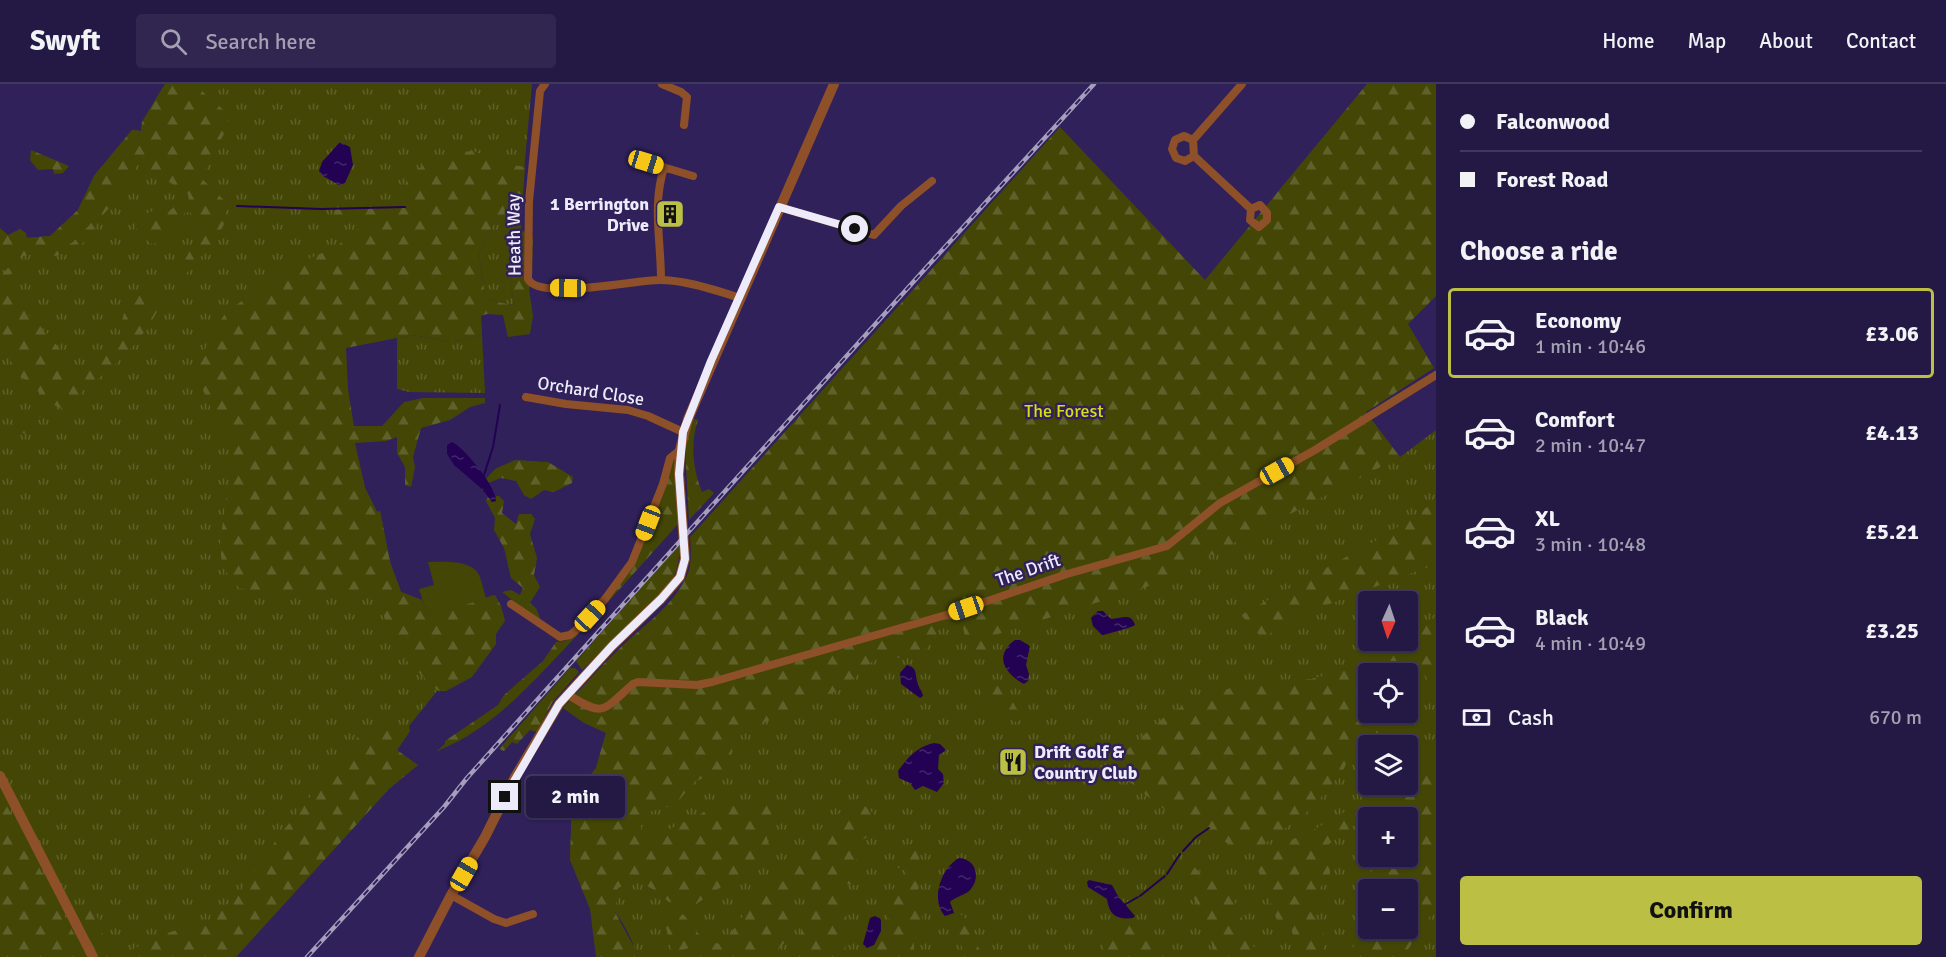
<!DOCTYPE html>
<html lang="en">
<head>
<meta charset="utf-8">
<style>
  :root { --surface:#241944; --page:#30264f; --text:#f1f3f6; --muted:#a3a0b2; --line:#41385d; --accent:#bbc044 }
  body { margin:0; font-family:Signika,sans-serif; background:var(--page); color:var(--text); height:100vh; display:flex; flex-direction:column; font-size:22px; white-space:nowrap }
  * { box-sizing:border-box; margin:0 }
  p { font-size:20px; color:var(--muted) }
  .icon { flex:none; width:33px; height:33px; fill:none; stroke:currentColor; stroke-width:2; stroke-linecap:round; stroke-linejoin:round }
  .map { position:relative; flex:1; overflow:hidden }
  .side { display:flex; flex-direction:column; background:var(--surface); width:510px }
  .side>* { flex:none }
  .guide { display:grid; align-content:center; height:132px; padding:0 24px; background:var(--surface) }
  .needle { width:39px; rotate:183deg }
  .buttons { position:absolute; left:1358px; top:507px; display:grid; gap:12px }
  .buttons a { display:grid; place-items:center; width:60px; height:60px; border-radius:6px; background:var(--surface); box-shadow:0 2px 4px #0004,0 0 0 2px var(--line); font-size:30px }
  .end { position:absolute; width:27px; height:27px; margin:-14px; border:8px solid #edebfa; background:#111; box-shadow:0 0 0 3px #111 }
  .from { border-radius:50% }
  .bubble { position:absolute; height:42px; border-radius:6px; background:var(--surface); box-shadow:0 2px 4px #0004,0 0 0 2px var(--line); font-size:20px; font-weight:800; line-height:42px; text-align:center }
  .car { position:absolute; width:18px; height:36px; margin:-18px -9px; border-radius:8px; box-shadow:0 0 4px 2px #0007; background:linear-gradient(#f5c518 24%,#345 0 40%,#f5c518 0 76%,#345 0 86%,#f5c518 0) }
  .guide b { display:flex; align-items:center; gap:21px; height:57px; font-size:22px }
  .guide b+b { border-top:2px solid var(--line) }
  .guide i { width:15px; height:15px; background:var(--text) }
  ul { padding:0; list-style:none }
  li { display:flex; align-items:center; gap:18px; height:90px; margin:0 12px 9px; padding:0 12px; border:3px solid transparent; border-radius:6px }
  li div { flex:1 }
  li b { display:block; font-size:22px }
  li em { font-style:normal; font-weight:800 }
  li.active { border-color:var(--accent) }
  li>.icon { width:54px; height:54px; stroke-width:1.5 }
  h2 { padding:0 24px; font-size:27px; line-height:72px }
  .pay { display:flex; align-items:center; gap:15px; height:66px; padding:0 24px; font-size:22px }
  .pay p { margin-inline-start:auto }
  .cta { display:flex; gap:12px; margin-top:auto; padding:12px 24px }
  .cta a { flex:1; height:69px; border-radius:6px; background:var(--accent); color:#111; font-size:24px; font-weight:800; line-height:69px; text-align:center }
  header { display:flex; align-items:center; gap:36px; box-sizing:border-box; height:84px; padding:0 30px; background:var(--surface); border-bottom:2px solid var(--line) }
  header strong { font-size:28px }
  nav { display:flex; gap:33px; margin-inline-start:auto; font-size:21px }
  .search { width:420px; height:54px; background:var(--page); display:flex; align-items:center; gap:15px; box-sizing:border-box; padding:0 21px; border-radius:6px; color:var(--muted); font-size:22px }
  main { display:flex; flex:1; min-height:0 }
  .map>svg:first-child { display:block }
</style>
</head>
<body>
<header>
<strong>Swyft</strong>
<div class="search"><svg class="icon" aria-label="search" viewBox="0 0 24 24"><circle cx="10" cy="10" r="6"/><path d="M15 15l6 6"/></svg>Search here</div>
<nav><a>Home</a><a>Map</a><a>About</a><a>Contact</a></nav>
</header>
<main>
<div class="map">
<svg width="1436" height="873" viewBox="0 0 1436 873">
  <defs>
    <pattern id="grass-tufts" width="24" height="20" patternUnits="userSpaceOnUse" patternTransform="scale(1.5)"><rect width="24" height="20" fill="#444606"/><path d="M3 7l-1-3M5 7V3M7 7l1-3M15 17l-1-3M17 17v-4M19 17l1-3" fill="none" stroke="#5f612b"/></pattern>
    <pattern id="forest-firs" width="22" height="20" patternUnits="userSpaceOnUse" patternTransform="scale(1.5)"><rect width="22" height="20" fill="#444606"/><path d="M5 1l3.5 6h-7zM16 11l3.5 6h-7z" fill="#5f612b"/></pattern>
    <pattern id="water-ripples" width="26" height="14" patternUnits="userSpaceOnUse" patternTransform="scale(1.5)"><rect width="26" height="14" fill="#230253"/><path d="M2 4q2-2 4 0t4 0M15 11q2-2 4 0t4 0" fill="none" stroke="#43276d"/></pattern>
  </defs>
  <rect width="100%" height="100%" fill="#30215b"/>
  <path fill="url(#grass-tufts)" fill-rule="evenodd" d="M165,0H532L522,108L521,146L513,160L511,204L514,221L491,217L485,212L479,169L497,134L343,261L354,358L365,404L377,428L380,427L390,478L401,508L422,516L427,531L495,511L504,532L446,607H437L409,642L410,647L397,666L401,670L263,842L236,873H0V156L51,152L78,126L94,92L132,46L141,47L142,38Z
    M412,251L451,258L482,251L485,309L409,308L397,305V254Z
    M1372,341L1400,373L1436,346V873H637C628,834 595,804 570,776L572,716L596,684L606,649ZM1368,518H1407V556H1368ZM1368,590H1407V628H1368ZM1368,662H1407V700H1368ZM1368,734H1407V772H1368ZM1368,806H1407V844H1368Z"/>
  <path fill="url(#forest-firs)" fill-rule="evenodd" d="M165,0H194L228,30V42L201,94L225,117L226,136L217,154L178,199L177,189L200,150L190,127L179,132V143L164,156L152,160C143,153 133,147 135,134L160,124L169,127L173,124L174,119L182,116L189,117L188,110L139,79L120,106L115,104C101,120 80,151 61,160C40,169 19,171 0,183V144L8,151L20,145L26,149L27,154L50,152L78,126L94,92L132,46L141,47L142,38Z
    M1367,0H1436V212L1408,240L1434,284L1366,328L1400,373L1155,500L995,551L991,572L976,576L967,564L962,537L939,543L935,555L919,572L874,576L841,605L777,632L734,655L727,684L694,698L675,721L641,730V746L651,754L701,730L715,719L737,715L746,721L769,715L780,732L765,746L769,761L759,777L686,827L676,819L669,818L656,807L636,796L618,804L615,828L635,865L637,873H596L590,825L570,776L572,716L596,684L606,649L584,639L563,624C582,604 600,583 620,564C644,541 675,521 688,489C692,478 691,465 690,453L1060,43L1205,196Z
    M31,66L69,82L63,89L54,90L53,85L38,86L30,76Z
    M473,67L506,80L525,83L521,138L505,134H497L479,169L485,212L491,217L514,221L511,204L513,160L521,146L533,152L532,192L529,206L533,232L530,250L508,253L503,231L487,230L481,232L482,251L451,258L412,251L346,264L348,306L354,342H382L404,318L423,314H485V319L470,323L450,336L421,344L413,373L415,383L411,403L405,401V383L397,369V353L386,357L355,359L365,404L377,428L380,427L390,478L401,508L422,516L427,531L495,511L501,522L505,537L496,550V560L472,593L446,607L437,606L406,576L371,507L340,510L262,508L239,504L222,483L220,459L233,364L218,339L198,295L200,276L214,246L227,227L296,181L339,161L348,150L368,141V133L345,134L334,130L338,121L364,117H401L408,92L427,79L449,69Z
    M116,111L118,114C112,121 106,127 100,135C95,142 90,152 84,158C61,180 26,167 2,198C10,217 30,230 43,245C55,258 65,272 73,288C87,288 89,275 100,268C106,263 114,259 121,255L120,245L126,221L122,214L133,206L155,207L162,217C146,255 114,284 81,308L78,321L67,327L52,320L25,349L16,350L11,341L39,317V308L15,287L8,270L0,257V190L19,178L65,163L76,156Z
    M692,334L698,336C690,359 693,386 702,408L709,405L714,409L689,436L685,365Z
    M676,374V422L679,439C642,480 606,521 568,561C529,602 491,646 437,667L445,660V657L498,621L504,611L543,577L556,558L565,557L578,547L631,485L674,375Z
    M515,376L548,378L573,393L572,399L554,408L544,406L531,415L524,411L516,397L501,394L488,399L486,395L495,385Z
    M496,412H499L504,417L502,429L516,440L519,430H531L535,435L530,450L537,474L534,491L540,503L530,519L536,524L540,534L539,537L502,508L511,506L520,511L523,504L511,494L504,464L494,446L495,434L486,417L488,413L492,418L496,417Z
    M1436,417V480L1308,528L1262,554L1241,531L1384,452Z
    M679,461C680,475 677,488 670,500L582,586L576,577Z
    M1436,533V596L1430,599L1420,584L1407,597V590H1368V628L1393,629L1382,648L1354,661L1343,687L1311,725L1260,763L1232,762L1200,742L1165,726L1127,696L1128,665L1170,628L1248,597L1311,595L1361,582L1387,561L1385,557L1407,556V546Z
    M570,584H575L579,588L552,619L537,648L530,646L517,660L512,658L504,667L499,665Z
    M1001,597L1022,634L1017,639L1004,628L990,629L978,602Z
    M392,639L408,643L410,647L397,666L418,681L389,705L236,873H97L73,823H94L107,864L128,868L155,853L211,835L238,811L279,752L362,648Z
    M1436,666V823L1403,873H1351L1375,773L1407,772V734L1381,733L1385,713L1399,701L1407,700V693ZM1368,806H1407V844H1368Z
    M0,709L86,873H0Z
    M857,715L873,729L877,747L859,758L861,764V775H855L851,782L858,795L855,801L839,799L837,810L846,818L847,856L844,873H797L804,828L820,816L800,790L790,794L784,788L806,778L802,765L809,754Z
    M1353,723H1362L1365,733L1329,760L1330,790L1307,822L1314,833L1323,842L1324,873H1300L1290,842L1278,839L1255,778L1272,765L1317,744Z
    M915,760C921,777 925,792 916,810L909,809L905,800L912,797L907,791L906,784H898L896,775L897,766L906,761Z
    M1188,775C1200,794 1203,785 1218,794C1233,805 1250,855 1258,873H1214L1209,844L1194,814L1173,791L1180,777Z
    M778,794L795,805L785,858L776,868L763,859L757,873H691V863L673,870L671,866L663,830L669,826L684,831L705,858L723,860L755,815Z
    M895,804L903,812L918,817L923,837L921,847L914,852V865L918,873H873C875,859 886,851 897,844L884,829L885,824L882,810Z
    M957,831H962L967,836L970,848L982,870L976,873H962L966,870L959,858L958,849L952,845V839Z
    M1124,834L1159,856L1164,873H1105L1101,849Z"/>
  <path fill="#444606" d="M428,478C442,478 471,475 479,491C482,498 484,507 486,515L427,531L419,505L434,501Z"/>
  <path fill="url(#water-ripples)" d="M340,58L350,63L353,81L345,99L339,101L323,92L319,87L322,78Z
    M452,358C464,363 497,404 496,417L492,418L482,405L454,381L447,370V361Z
    M1098,527H1103L1111,535C1121,535 1131,528 1135,541C1133,543 1105,551 1102,551L1093,542L1091,534Z
    M1015,556H1020L1030,562L1026,581L1029,590L1028,597L1024,600C1005,590 993,572 1015,556Z
    M907,581C917,584 915,588 917,597C918,603 922,606 923,612L920,614L901,600L900,589Z
    M934,659L940,660L945,665V667L939,671L938,685L943,690L944,699L937,708L923,702L915,706L910,699L899,694L898,687C907,674 918,662 934,659Z
    M959,774C978,775 981,797 968,808C962,812 955,813 950,818L954,829L945,832C930,816 941,784 959,774Z
    M1089,796L1112,801L1118,812L1135,832L1133,834C1117,836 1109,831 1107,815L1088,803L1087,798Z
    M875,832L881,835V847L874,861L867,864L863,860L870,834Z"/>
  <g fill="none" stroke-linecap="round" stroke-linejoin="round">
    <path stroke="#230253" stroke-width="2" d="M237,122L321,125L405,123
      M483,394L493,363L500,321
      M1183,767L1196,753L1209,744
      M1167,790L1180,770
      M1140,812L1165,792
      M1124,821L1138,813"/>
    <path stroke="#8d5028" stroke-width="8" d="M545,0L540,7L529,117L528,195C539,217 635,196 659,196C686,196 714,206 741,214
      M662,0L681,8L687,13L684,41
      M1184,52L1193,56L1194,72L1185,77L1176,74L1172,65L1175,56Z
      M1193,56L1242,0
      M1194,72L1251,125L1250,136L1259,143L1267,136V129L1260,121L1251,125
      M646,78L693,92
      M779,123L874,151L901,122L932,97
      M661,196C661,155 652,123 664,83
      M526,313L566,320L628,326L648,332L683,348
      M511,520L560,553L570,551L574,548L605,515L632,478L663,400L670,374L680,366
      M567,610C605,634 602,627 633,600L638,598L697,601L712,598L946,531L1067,490L1167,462L1220,419L1315,366L1436,291
      M451,811L494,835L506,839L533,830"/>
    <path stroke="#8d5028" stroke-width="10" d="M0,692L93,873
      M419,873L451,811L485,753L515,693L559,620L612,562L661,515L680,493L685,475L679,390L680,366L688,335L834,0"/>
    <g stroke="#a59ebd" stroke-width="4.5">
      <path id="rail" d="M307,873L444,723L467,694L924,186L1094,0"/>
    </g>
    <use href="#rail" stroke="#30215b" stroke-width="2" stroke-dasharray="7" stroke-linecap="butt"/>
  </g>
  <g fill="none" stroke-linecap="round" stroke-linejoin="round">
    <path stroke="#edebfa" stroke-width="8" d="M505,713L559,620L612,562L661,515L680,493L685,475L679,390L683,348L711,277L779,123L855,145"/>
  </g>
  <defs>
    <g id="building-square" transform="scale(1.5)"><rect x="-9" y="-9" width="18" height="18" rx="4" fill="#bbc044" stroke="#30215b"/><path d="M-4-6H4V6H1V3H-1V6H-4ZM-2.5-4.3h1.7v1.8h-1.7ZM.8-4.3h1.7v1.8H.8ZM-2.5-1h1.7V.8h-1.7ZM.8-1h1.7V.8H.8Z" fill="#111"/></g>
    <g id="restaurant-square" transform="scale(1.5)"><rect x="-9" y="-9" width="18" height="18" rx="4" fill="#bbc044" stroke="#30215b"/><path d="M-5-6h1v4h1v-4h1v4h1v-4h1v5L-1.5 .5V6h-2V.5L-5-1ZM5-6V6H3V1.5H1.5Q1.5-4 5-6Z" fill="#111"/></g>
  </defs>
  <g fill-rule="evenodd">
    <use href="#building-square" x="670" y="130"/>
    <use href="#restaurant-square" x="1013" y="678"/>
  </g>
  <g text-anchor="middle" dominant-baseline="central" stroke-width="5" stroke-linejoin="round" paint-order="stroke">
    <g font-size="18" font-weight="bold" fill="#edebfa" stroke="#30215b" text-anchor="end">
      <text x="649" y="120">1 Berrington<tspan x="649" dy="21">Drive</tspan></text>
      <text x="1034" y="668" text-anchor="start">Drift Golf &amp;<tspan x="1034" dy="21">Country Club</tspan></text>
    </g>
    <g font-size="18" fill="#edebfa" stroke="#30215b">
      <text transform="translate(514 151) rotate(-91)">Heath Way</text>
      <text transform="translate(591 307) rotate(9)">Orchard Close</text>
      <text transform="translate(1028 486) rotate(-19)">The Drift</text>
    </g>
    <g font-size="18" fill="#d9de0c" stroke="#30215b">
      <text x="1064" y="327">The Forest</text>
    </g>
  </g>
</svg>
<div class="buttons">
<a><svg class="needle" viewBox="-14 -14 28 28"><path d="M0-13l5 13h-10z" fill="#e53935"/><path d="M0 13l5-13h-10z" fill="#a3a0b2"/></svg></a>
<a><svg class="icon" aria-label="locate" viewBox="0 0 24 24"><circle cx="12" cy="12" r="6"/><path d="M12 2v4M12 18v4M2 12h4M18 12h4"/></svg></a>
<a><svg class="icon" aria-label="layers" viewBox="0 0 24 24"><path d="M12 4l9 5-9 5-9-5zM3 14l9 5 9-5"/></svg></a>
<a>+</a>
<a>−</a>
</div>
<i class="end from" style="left:855px;top:145px"></i>
<i class="end" style="left:505px;top:713px"></i>
<div class="bubble" style="left:526px;top:692px;width:99px">2 min</div>
<i class="car" style="left:646px;top:78px;rotate:107deg"></i>
<i class="car" style="left:568px;top:204px;rotate:271deg"></i>
<i class="car" style="left:1277px;top:387px;rotate:61deg"></i>
<i class="car" style="left:648px;top:439px;rotate:201deg"></i>
<i class="car" style="left:966px;top:524px;rotate:251deg"></i>
<i class="car" style="left:590px;top:532px;rotate:43deg"></i>
<i class="car" style="left:464px;top:790px;rotate:30deg"></i>
</div>
<section class="side">
<div class="guide">
<b><i class="from"></i>Falconwood</b>
<b><i></i>Forest Road</b>
</div>
<h2>Choose a ride</h2>
<ul>
<li class="active"><svg class="icon" aria-label="car" viewBox="0 0 24 24"><path d="M5 17H2v-5l4-1 3-4h7l3 4 3 1v5h-3M9 17h6M6 11h13"/><circle cx="7" cy="17" r="2"/><circle cx="17" cy="17" r="2"/></svg><div><b>Economy</b><p>1 min · 10:46</p></div><em>£3.06</em></li>
<li><svg class="icon" aria-label="car" viewBox="0 0 24 24"><path d="M5 17H2v-5l4-1 3-4h7l3 4 3 1v5h-3M9 17h6M6 11h13"/><circle cx="7" cy="17" r="2"/><circle cx="17" cy="17" r="2"/></svg><div><b>Comfort</b><p>2 min · 10:47</p></div><em>£4.13</em></li>
<li><svg class="icon" aria-label="car" viewBox="0 0 24 24"><path d="M5 17H2v-5l4-1 3-4h7l3 4 3 1v5h-3M9 17h6M6 11h13"/><circle cx="7" cy="17" r="2"/><circle cx="17" cy="17" r="2"/></svg><div><b>XL</b><p>3 min · 10:48</p></div><em>£5.21</em></li>
<li><svg class="icon" aria-label="car" viewBox="0 0 24 24"><path d="M5 17H2v-5l4-1 3-4h7l3 4 3 1v5h-3M9 17h6M6 11h13"/><circle cx="7" cy="17" r="2"/><circle cx="17" cy="17" r="2"/></svg><div><b>Black</b><p>4 min · 10:49</p></div><em>£3.25</em></li>
</ul>
<div class="pay"><svg class="icon" aria-label="cash" viewBox="0 0 24 24"><path d="M3 7h18v10H3z"/><circle cx="12" cy="12" r="2"/></svg>Cash<p>670 m</p></div>
<div class="cta"><a>Confirm</a></div>
</section>
</main>
</body>
</html>
